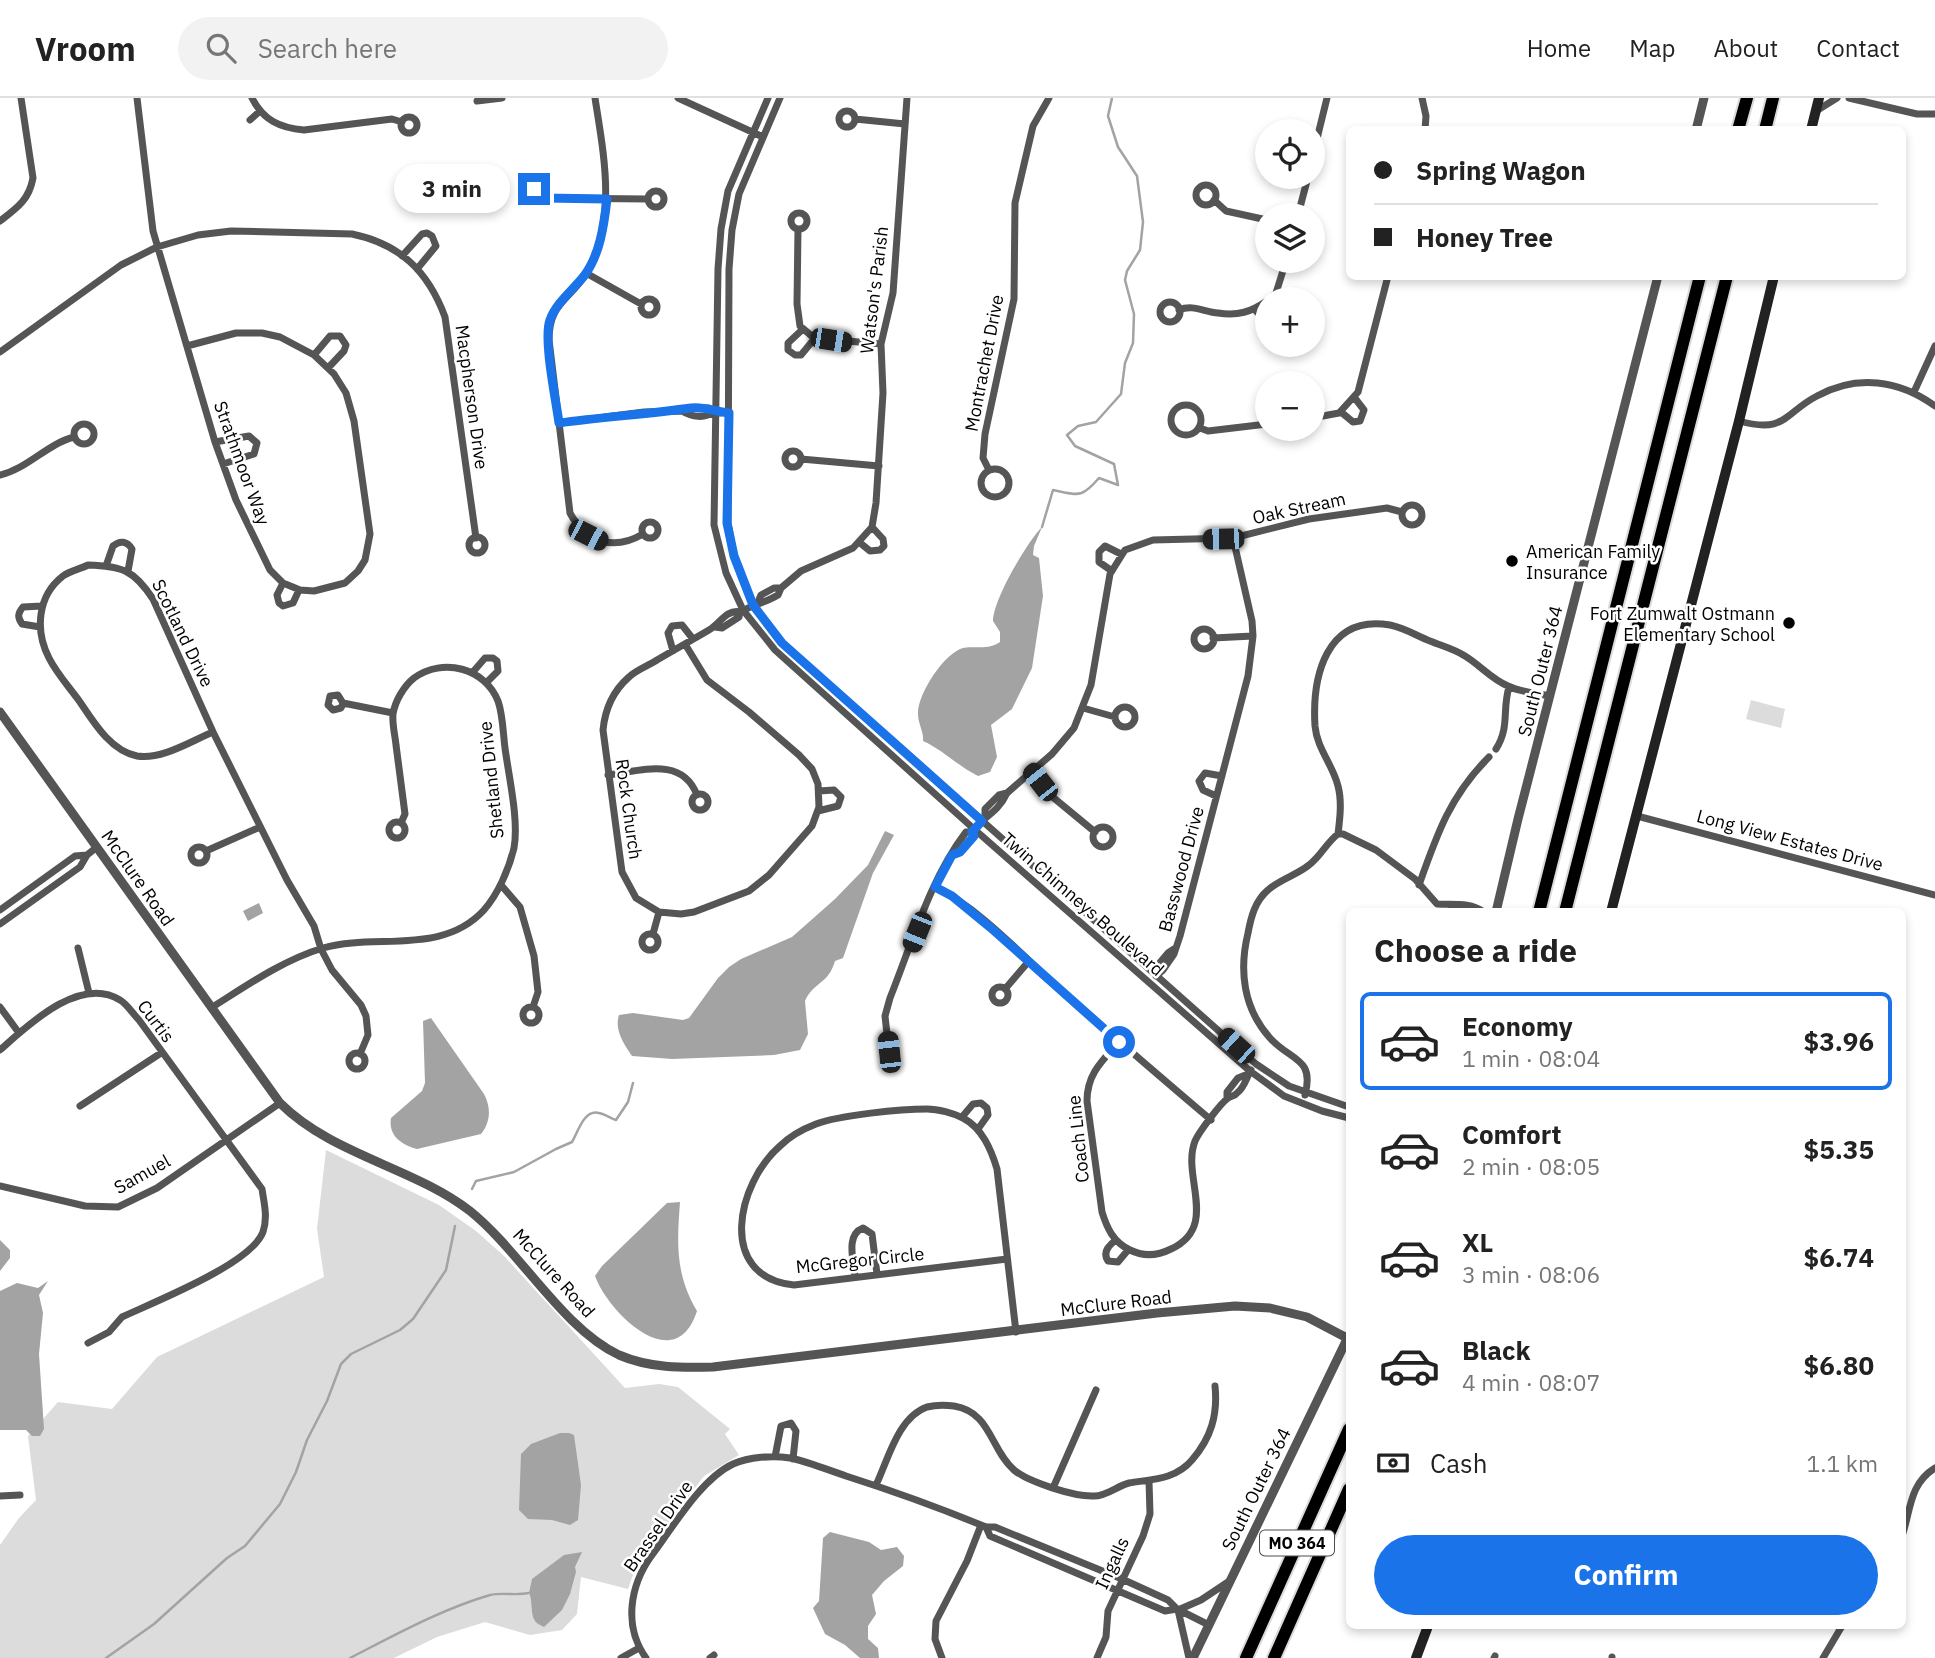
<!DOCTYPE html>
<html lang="en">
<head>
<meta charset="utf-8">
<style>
  :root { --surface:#fff; --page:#f2f2f2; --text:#222; --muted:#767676; --line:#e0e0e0; --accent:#1a73e8 }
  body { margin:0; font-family:"IBM Plex Sans",sans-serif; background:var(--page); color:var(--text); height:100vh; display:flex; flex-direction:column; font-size:26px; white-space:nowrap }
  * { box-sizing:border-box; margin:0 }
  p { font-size:23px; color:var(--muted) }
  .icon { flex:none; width:38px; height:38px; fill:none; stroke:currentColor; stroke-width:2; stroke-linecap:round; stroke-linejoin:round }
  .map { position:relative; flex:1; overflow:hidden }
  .panel { position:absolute; left:1346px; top:810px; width:560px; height:721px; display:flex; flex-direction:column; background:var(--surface); border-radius:10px; box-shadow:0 4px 10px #0003 }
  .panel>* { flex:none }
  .banner { position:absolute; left:1346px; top:28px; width:560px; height:154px; border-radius:10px; box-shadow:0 4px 10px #0003; display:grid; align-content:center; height:154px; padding:0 28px; background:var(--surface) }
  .controls { position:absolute; left:1255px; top:21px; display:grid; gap:14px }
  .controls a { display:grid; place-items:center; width:70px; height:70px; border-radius:50%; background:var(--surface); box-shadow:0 4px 10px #0003; font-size:35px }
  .end { position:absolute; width:32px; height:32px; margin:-16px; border:9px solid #1a73e8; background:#fff; box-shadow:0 0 0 4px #fff }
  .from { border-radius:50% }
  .bubble { position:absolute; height:49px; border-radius:24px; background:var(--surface); box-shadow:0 4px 10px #0003; font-size:23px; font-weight:800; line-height:49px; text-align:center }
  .car { position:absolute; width:21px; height:42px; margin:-21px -10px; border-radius:9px; box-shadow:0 0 5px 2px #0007; background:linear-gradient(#222 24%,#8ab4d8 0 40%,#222 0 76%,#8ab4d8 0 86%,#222 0) }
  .banner b { display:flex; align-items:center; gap:24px; height:66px; font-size:26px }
  .banner b+b { border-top:2px solid var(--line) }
  .banner i { width:18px; height:18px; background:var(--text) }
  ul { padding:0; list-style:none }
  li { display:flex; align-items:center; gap:21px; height:98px; margin:0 14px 10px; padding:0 14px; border:4px solid transparent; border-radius:10px }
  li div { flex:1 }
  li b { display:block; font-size:26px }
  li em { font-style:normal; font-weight:800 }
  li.selected { border-color:var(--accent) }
  li>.icon { width:63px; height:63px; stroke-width:1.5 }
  h2 { padding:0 28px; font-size:32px; line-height:84px }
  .pay { display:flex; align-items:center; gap:18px; height:77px; padding:0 28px; font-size:26px }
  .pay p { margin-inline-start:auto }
  .button { display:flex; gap:14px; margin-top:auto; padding:14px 28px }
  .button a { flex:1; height:80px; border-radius:42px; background:var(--accent); color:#fff; font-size:28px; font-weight:800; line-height:80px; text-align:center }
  header { display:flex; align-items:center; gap:42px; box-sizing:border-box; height:98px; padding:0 35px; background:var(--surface); border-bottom:2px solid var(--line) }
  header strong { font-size:33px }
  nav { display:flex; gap:38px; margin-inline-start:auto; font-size:24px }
  .search { width:490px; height:63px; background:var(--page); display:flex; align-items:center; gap:18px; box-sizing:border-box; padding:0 24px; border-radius:38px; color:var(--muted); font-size:26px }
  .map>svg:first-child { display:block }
</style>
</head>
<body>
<header>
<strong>Vroom</strong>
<div class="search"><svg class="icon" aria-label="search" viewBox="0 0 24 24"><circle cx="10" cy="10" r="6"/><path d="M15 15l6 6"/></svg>Search here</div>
<nav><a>Home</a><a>Map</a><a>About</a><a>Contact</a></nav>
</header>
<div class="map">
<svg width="1935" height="1560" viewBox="0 0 1935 1560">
  <rect width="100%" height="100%" fill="#fff"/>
  <path fill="#dcdcdc" d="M1751,602L1785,611L1781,630L1746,621Z
    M326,1052L439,1107L476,1133L504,1158L625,1290L659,1286L678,1289L730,1331L725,1336L739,1357L704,1378L643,1458L635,1471L628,1491L581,1479L577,1516L562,1532L530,1537L485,1524L437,1539L394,1560H0V1447L19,1420L36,1402L28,1338L58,1304L112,1311L157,1259L324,1179L317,1131Z"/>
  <path fill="#a3a3a3" d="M1042,429L1034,448L1033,457L1039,460L1043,498L1032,570L1012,611L991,627L997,659L990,674L978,678C958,668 943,652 923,643C924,634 918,626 918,616C917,597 944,555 963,550C976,548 989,552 1000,544V534L993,523C993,502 1027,444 1042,429Z
    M885,733L894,737L873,775L843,860L835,863C828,887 814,883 805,903L808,936L800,952L774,957L672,961L632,958C624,946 614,932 619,917L633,915L683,922L689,920L718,880L729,869L741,861L792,839L835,801L868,767Z
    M259,805L263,815L248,823L243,813Z
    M431,920L484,996C491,1009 491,1024 481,1036L417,1051C402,1047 388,1038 391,1020L422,993L425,985L423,923Z
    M680,1104C677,1145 675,1176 697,1213C675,1281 608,1214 595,1178L602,1168L667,1105Z
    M0,1142L10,1152V1160L0,1173Z
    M48,1183L39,1197L43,1215L39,1256L44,1331L40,1338H32L26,1332H0V1193L17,1185L38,1190Z
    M560,1335H569L574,1337L581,1387L578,1422L570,1427L552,1422L528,1421L519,1412L521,1356L531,1346Z
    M830,1434L869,1444L881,1452L897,1449L904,1458L903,1468L884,1483L872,1497L876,1516L868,1528V1541L878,1550L879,1560H860L845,1547L825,1536L813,1510L819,1503L823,1440Z
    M582,1454L575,1469L576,1474L570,1496L562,1512L544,1529C541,1527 537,1526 535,1523C530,1516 533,1502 529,1495L532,1481L564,1457Z"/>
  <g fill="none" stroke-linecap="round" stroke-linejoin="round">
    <path stroke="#a3a3a3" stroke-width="2.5" d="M1042,429L1053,392C1078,397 1081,401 1099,380L1118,387L1114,366L1075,348L1067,337L1078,328L1096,324L1121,296L1125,265L1133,245L1134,216L1125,182L1127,173L1140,152L1143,124L1137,78L1118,49L1108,18L1112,0
      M472,1091L476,1083L514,1074L556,1051L572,1044C578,1034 584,1011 599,1015C605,1016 610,1020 616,1022L628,1004L633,985
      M106,1560L154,1526L227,1460L245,1448L280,1406L296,1374L307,1342L327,1303L341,1266L351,1256L400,1232L413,1221L446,1172L455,1128
      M350,1560C395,1537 442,1511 490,1497C503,1494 516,1498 528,1495"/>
    <g stroke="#dbdbdb" stroke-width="16">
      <path id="motorway" d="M1738,32L1747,0
        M1765,32L1773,0
        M1539,814L1700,178
        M1565,814L1727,178
        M1246,1560L1349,1331
        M1274,1560L1349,1391"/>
    </g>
    <path stroke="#555" stroke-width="7" d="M137,0L153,133L215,344L236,402L270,472L283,485L300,492L314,493L345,485L358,473L365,462L370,436L354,323L346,295L334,276L314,257L280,239L262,235H236L187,248
      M252,0C263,22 280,30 304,32L392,21L402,24
      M595,0C604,58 617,120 587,174C570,203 549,204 549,242L570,415C586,445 614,453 643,436
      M678,0L763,39
      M768,0L728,93L721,131L718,171L714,427L726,475L743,512L775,552L974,731L1250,973L1284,998L1322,1013L1349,1020
      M780,0L739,96L732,132L729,171L728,425L734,458L753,507L782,545L1256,966L1289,988L1349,1009
      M1422,0L1426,18L1425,32
      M1849,0L1917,16H1935
      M477,3L502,0
      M839 21a8 8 0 1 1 16 0a8 8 0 1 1-16 0Z
      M1816,13L1837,0
      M401 27a8 8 0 1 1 16 0a8 8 0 1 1-16 0Z
      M855,21L905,26
      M250,22L260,13
      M1312,61L1327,0
      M1196 97a10 10 0 1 1 20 0a10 10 0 1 1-20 0Z
      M648 101a8 8 0 1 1 16 0a8 8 0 1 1-16 0Z
      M544,100L541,93L531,92L528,99L532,106L537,107L544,100L648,101
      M1214,102L1226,113L1267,122
      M791 123a8 8 0 1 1 16 0a8 8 0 1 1-16 0Z
      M1298,117L1308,79
      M0,123C17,110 29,102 33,80L21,0
      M798,131L797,206L800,228L814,240L881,246
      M402,158L422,136L427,135L432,138L436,148L417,171
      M586,175L641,206
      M641 209a8 8 0 1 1 16 0a8 8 0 1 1-16 0Z
      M1270,201L1276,195L1286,163
      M1160 214a10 10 0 1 1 20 0a10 10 0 1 1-20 0Z
      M1179,212C1193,206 1204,214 1218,215C1238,218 1251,214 1267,203
      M1255,212L1267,225
      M803,231L788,245V252L795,257H801L815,240
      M0,254L121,167L157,149L198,137L231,133L352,136C400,146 428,173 445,219L476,440
      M314,257L330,238H340L346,247L344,253L328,270
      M1914,294L1935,248
      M1171 322a15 15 0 1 1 30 0a15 15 0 1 1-30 0Z
      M682,313C692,319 704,321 714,314
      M1341,314L1353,324L1360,323L1364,312L1354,299
      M1312,320L1339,315L1358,294L1388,178
      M1739,323C1786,336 1784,315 1817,298C1857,276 1899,282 1935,308
      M559,325L644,314L682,313L690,310H709L714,314L720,315
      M74 336a10 10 0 1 1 20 0a10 10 0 1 1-20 0Z
      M1200,330L1208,333L1267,326
      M215,344L249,338L257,345L254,356L223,366
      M785 361a8 8 0 1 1 16 0a8 8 0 1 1-16 0Z
      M801,361L879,368
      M981 385a14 14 0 1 1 28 0a14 14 0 1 1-28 0Z
      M989,372L983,360L985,336L1014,201L1015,105L1033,28L1049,0
      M0,377C27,371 47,346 74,339
      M1402 417a10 10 0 1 1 20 0a10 10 0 1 1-20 0Z
      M642 432a8 8 0 1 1 16 0a8 8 0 1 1-16 0Z
      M469 447a8 8 0 1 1 16 0a8 8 0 1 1-16 0Z
      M859,444L870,453L880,452L884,448L883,441L872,429
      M88,467C122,468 134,472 153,501L213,634C191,643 162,662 137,658C111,653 94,625 80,604C70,590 57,576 49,560C35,533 37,498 63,478C70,473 80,471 88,467Z
      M106,468L113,448C120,442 127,443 132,451L128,473
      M1112,473L1099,464V454L1105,448L1121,456
      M283,485L277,497L279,505L283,508L293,505L299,492
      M758,504L761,497L774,490H781
      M40,529L22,526C17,519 18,515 23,509L42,508
      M715,529L722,530L739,519L740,514
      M1194 541a10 10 0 1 1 20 0a10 10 0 1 1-20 0Z
      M1213,540L1253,538
      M685,546L707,582L749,614L799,657L812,671L818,686L819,709L812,728L769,777L749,793L694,814L681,816L659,814L636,800L622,774L603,632C605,611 613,593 629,579C636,572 648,568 657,562C674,552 692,542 709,532C720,526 726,511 740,514C754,506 765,505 778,497L781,490L801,473L853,450L872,429L876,405L883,295L881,246L893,195L907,0
      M673,553L668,535L672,528L682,527L693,541
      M472,575L485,560H493L497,563L498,573L486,585
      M343,605L341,610L333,612L328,607L330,598L338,597L343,605L393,615
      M1115 619a10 10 0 1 1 20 0a10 10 0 1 1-20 0Z
      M1083,610L1115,619
      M213,634L287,782L314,828L321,851L332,872L361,907L366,918L368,937L360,956
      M1496,651C1510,629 1502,612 1509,589
      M1030,672L1049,696L1095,734
      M608,677C641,673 682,658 697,697
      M692 704a8 8 0 1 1 16 0a8 8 0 1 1-16 0Z
      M1216,698L1203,692L1199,683L1205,675L1222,678
      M818,713L838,708L841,699L834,692L819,693
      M1637,718L1935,797
      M985,720V711L999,697L1007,695L1052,656L1074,630L1091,587L1110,476L1125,452L1153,442L1233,440L1309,421L1387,410L1402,414
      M983,722C993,714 1001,708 1007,695
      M389 732a8 8 0 1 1 16 0a8 8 0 1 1-16 0Z
      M1093 739a10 10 0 1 1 20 0a10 10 0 1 1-20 0Z
      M1338,736C1340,720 1342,703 1338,688C1333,667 1317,651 1315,628C1312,579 1326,516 1390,527C1405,530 1417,538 1430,543C1442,548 1454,551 1465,558C1480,567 1491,581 1508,588C1520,594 1536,595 1550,598
      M191 757a8 8 0 1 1 16 0a8 8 0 1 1-16 0Z
      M206,753L260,729
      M952,757L960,754L974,738L972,734L975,731
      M501,787L520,809L534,858L538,894L533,909
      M1419,787C1437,736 1450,698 1489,659
      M935,789C977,809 1017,852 1052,884C1104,931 1157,976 1211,1022
      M1450,807L1458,814
      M0,812L75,758L87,757
      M0,826L80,769L87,757L97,749
      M642 844a8 8 0 1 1 16 0a8 8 0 1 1-16 0Z
      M653,836L659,814
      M78,850L89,895
      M1158,875L1157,868L1168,855L1174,851
      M1156,878L1163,872L1174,856L1180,838L1248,578L1253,538L1252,523L1233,440
      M992 897a8 8 0 1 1 16 0a8 8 0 1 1-16 0Z
      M1005,891L1029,863
      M523 917a8 8 0 1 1 16 0a8 8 0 1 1-16 0Z
      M0,909L19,935
      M211,910C246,888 283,862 323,850C376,835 442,858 484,812C498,796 509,771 514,750C519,722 509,680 505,650C503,635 503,617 498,603C485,570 443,559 414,580C404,588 395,603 393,616C392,626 395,637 396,647C399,670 402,693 405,716L401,725
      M1119,944C1102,963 1087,976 1087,1003L1102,1114C1107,1130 1113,1144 1130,1152C1144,1159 1157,1158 1171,1151C1220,1128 1181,1079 1195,1043C1199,1034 1220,1006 1228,1000C1231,998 1235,998 1237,995C1245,989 1246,980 1251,972
      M0,952C28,927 80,877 120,902C127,906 133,916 139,922L262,1091C264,1105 268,1119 263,1134C251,1166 154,1204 122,1219L109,1234L88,1245
      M889,954L885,918L890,900C912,845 930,781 966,734H972
      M349 963a8 8 0 1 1 16 0a8 8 0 1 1-16 0Z
      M1305,997C1315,959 1290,963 1270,940C1243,910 1239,872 1248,835C1251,819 1255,803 1268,792C1280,781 1297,777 1309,767C1321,758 1327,744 1338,736H1343L1376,752L1415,781L1437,806C1455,807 1469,804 1484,814
      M1227,1000V994L1238,980L1248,976
      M80,1008L161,955
      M962,1019L973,1006L981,1005L987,1010L988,1017L978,1031
      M0,1088L85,1108L118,1109L157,1090L280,1005
      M1116,1142C1109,1147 1102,1154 1108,1163L1118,1164L1128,1152
      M1007,1161L794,1187C716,1179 737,1085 780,1048C790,1038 803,1031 816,1026C840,1017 901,1011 927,1011C938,1011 953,1015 963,1020C982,1030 991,1051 997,1071L1016,1234
      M855,1179C854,1163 845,1137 863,1130L872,1136L877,1176
      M775,1359L781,1328L791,1325L796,1333L793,1361
      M876,1387C888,1362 898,1319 927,1309C935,1307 946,1307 954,1308C991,1314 990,1351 1014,1372C1028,1384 1075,1399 1094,1398C1107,1398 1117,1388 1129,1385C1152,1381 1175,1382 1192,1362C1211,1340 1218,1317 1215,1288
      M1053,1390L1096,1292
      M0,1398L20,1397
      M986,1429L990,1438L1165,1513L1177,1511
      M1902,1438C1911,1412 1909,1386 1935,1370
      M1612,1559V1560
      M621,1560L639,1550
      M646,1560C623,1528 630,1487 652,1457C673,1429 701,1381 733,1366C749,1359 772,1357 790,1360C809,1364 828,1372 846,1378C893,1393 940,1410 986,1429H995L1122,1481L1168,1502L1177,1511L1207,1526
      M710,1560L714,1557
      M942,1560L935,1541L936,1523L967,1463L981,1427
      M1097,1560L1106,1539L1108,1513L1143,1438L1150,1416L1149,1383
      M1189,1560L1178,1512L1201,1502L1228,1484
      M1494,1560L1495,1558
      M1823,1560L1842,1528"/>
    <path stroke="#555" stroke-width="9" d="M1696,32L1704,0
      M0,614L280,1005C332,1057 413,1069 470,1113C520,1153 563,1231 619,1257C649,1270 682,1270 713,1269L1157,1215L1235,1208L1270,1210L1307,1219L1347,1240
      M1496,814L1518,721L1658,178
      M1193,1560L1349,1237"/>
    <path stroke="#222" stroke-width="10" d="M1811,32L1819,0
      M1611,814L1739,323L1774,178
      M1416,1560L1428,1528"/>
    <use href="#motorway" stroke="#000" stroke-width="12"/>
  </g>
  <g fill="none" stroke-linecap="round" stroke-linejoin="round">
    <path stroke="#1a73e8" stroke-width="9" d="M534,91L541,93L544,100L607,101C604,127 600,157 584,178C573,192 556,205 550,222C543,241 556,302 559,325C603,319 648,316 691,310C704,308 715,314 729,315L727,425L734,458L753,507L782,545L982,723L972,734L974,738L960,754L952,757L935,789L952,798L991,830L1119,944"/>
  </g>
  <g fill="#000" stroke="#fff" stroke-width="2.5">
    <circle cx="1512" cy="463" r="7"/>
    <circle cx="1789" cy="525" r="7"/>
  </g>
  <g text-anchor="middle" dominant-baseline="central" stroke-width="5" stroke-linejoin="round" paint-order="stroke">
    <rect fill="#fff" stroke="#4c4c4c" stroke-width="2" x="1260" y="1432.5" width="74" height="25" rx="5"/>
    <g font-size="16" font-weight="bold" fill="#000">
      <text x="1297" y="1445">MO 364</text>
    </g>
    <g font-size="18" fill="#000" stroke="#fff">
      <text transform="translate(874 192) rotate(-83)">Watson's Parish</text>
      <text transform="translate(984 265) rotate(-79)">Montrachet Drive</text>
      <text transform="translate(472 299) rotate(82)">Macpherson Drive</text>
      <text transform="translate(242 365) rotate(70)">Strathmoor Way</text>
      <text transform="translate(1299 410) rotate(-12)">Oak Stream</text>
      <text transform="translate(183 535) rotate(64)">Scotland Drive</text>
      <text transform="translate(1540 573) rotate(-76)">South Outer 364</text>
      <text transform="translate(491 682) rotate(-96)">Shetland Drive</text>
      <text transform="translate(629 711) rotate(82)">Rock Church</text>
      <text transform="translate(1790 742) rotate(15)">Long View Estates Drive</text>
      <text transform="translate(1181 771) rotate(-75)">Basswood Drive</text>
      <text transform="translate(138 780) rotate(55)">McClure Road</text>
      <text transform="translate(1083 806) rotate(41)">Twin Chimneys Boulevard</text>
      <text transform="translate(156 923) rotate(53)">Curtis</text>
      <text transform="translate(1078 1041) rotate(-96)">Coach Line</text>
      <text transform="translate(142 1076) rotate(-29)">Samuel</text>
      <text transform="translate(860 1162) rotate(-6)">McGregor Circle</text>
      <text transform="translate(554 1175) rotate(48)">McClure Road</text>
      <text transform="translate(1116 1205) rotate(-7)">McClure Road</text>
      <text transform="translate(1256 1391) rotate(-64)">South Outer 364</text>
      <text transform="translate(658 1428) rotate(-55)">Brassel Drive</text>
      <text transform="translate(1112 1465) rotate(-65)">Ingalls</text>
    </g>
    <g font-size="18" fill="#000" stroke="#fff" text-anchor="start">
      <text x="1526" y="453">American Family<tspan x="1526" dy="21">Insurance</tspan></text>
      <text x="1775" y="515" text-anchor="end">Fort Zumwalt Ostmann<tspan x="1775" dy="21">Elementary School</tspan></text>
    </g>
  </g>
</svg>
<div class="controls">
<a><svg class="icon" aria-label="locate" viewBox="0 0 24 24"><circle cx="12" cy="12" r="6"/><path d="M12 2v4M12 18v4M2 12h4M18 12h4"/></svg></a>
<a><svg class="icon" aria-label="layers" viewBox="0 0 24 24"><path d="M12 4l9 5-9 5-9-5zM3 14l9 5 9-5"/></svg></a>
<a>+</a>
<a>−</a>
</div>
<i class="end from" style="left:1119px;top:944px"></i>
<i class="end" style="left:534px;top:91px"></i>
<div class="bubble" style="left:394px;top:66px;width:116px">3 min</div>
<i class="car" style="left:831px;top:242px;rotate:99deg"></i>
<i class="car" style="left:588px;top:437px;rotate:117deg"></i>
<i class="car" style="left:1223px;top:441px;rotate:269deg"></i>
<i class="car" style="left:1040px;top:684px;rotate:322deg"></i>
<i class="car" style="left:917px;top:834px;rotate:202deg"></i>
<i class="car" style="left:1236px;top:948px;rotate:312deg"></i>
<i class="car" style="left:889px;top:954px;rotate:354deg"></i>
<div class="banner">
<b><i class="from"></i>Spring Wagon</b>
<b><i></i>Honey Tree</b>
</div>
<section class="panel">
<h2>Choose a ride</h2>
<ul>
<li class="selected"><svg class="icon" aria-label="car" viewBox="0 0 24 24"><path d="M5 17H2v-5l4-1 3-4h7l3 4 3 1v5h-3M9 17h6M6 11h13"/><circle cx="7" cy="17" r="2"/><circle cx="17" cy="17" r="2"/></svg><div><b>Economy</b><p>1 min · 08:04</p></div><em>$3.96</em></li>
<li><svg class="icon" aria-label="car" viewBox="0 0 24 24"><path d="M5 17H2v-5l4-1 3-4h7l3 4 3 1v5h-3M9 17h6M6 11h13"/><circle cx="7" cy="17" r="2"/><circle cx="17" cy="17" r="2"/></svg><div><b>Comfort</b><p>2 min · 08:05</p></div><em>$5.35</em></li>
<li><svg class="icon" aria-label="car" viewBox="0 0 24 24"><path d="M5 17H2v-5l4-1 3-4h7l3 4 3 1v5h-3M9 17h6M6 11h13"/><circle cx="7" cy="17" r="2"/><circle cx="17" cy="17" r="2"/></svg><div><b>XL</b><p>3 min · 08:06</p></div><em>$6.74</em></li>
<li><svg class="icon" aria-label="car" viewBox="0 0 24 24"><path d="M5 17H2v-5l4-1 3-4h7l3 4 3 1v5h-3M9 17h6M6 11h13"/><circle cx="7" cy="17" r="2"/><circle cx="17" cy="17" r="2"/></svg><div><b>Black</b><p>4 min · 08:07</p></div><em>$6.80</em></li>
</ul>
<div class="pay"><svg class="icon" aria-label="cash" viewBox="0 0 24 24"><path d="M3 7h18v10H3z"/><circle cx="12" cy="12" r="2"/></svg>Cash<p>1.1 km</p></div>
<div class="button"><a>Confirm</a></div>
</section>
</div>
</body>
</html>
